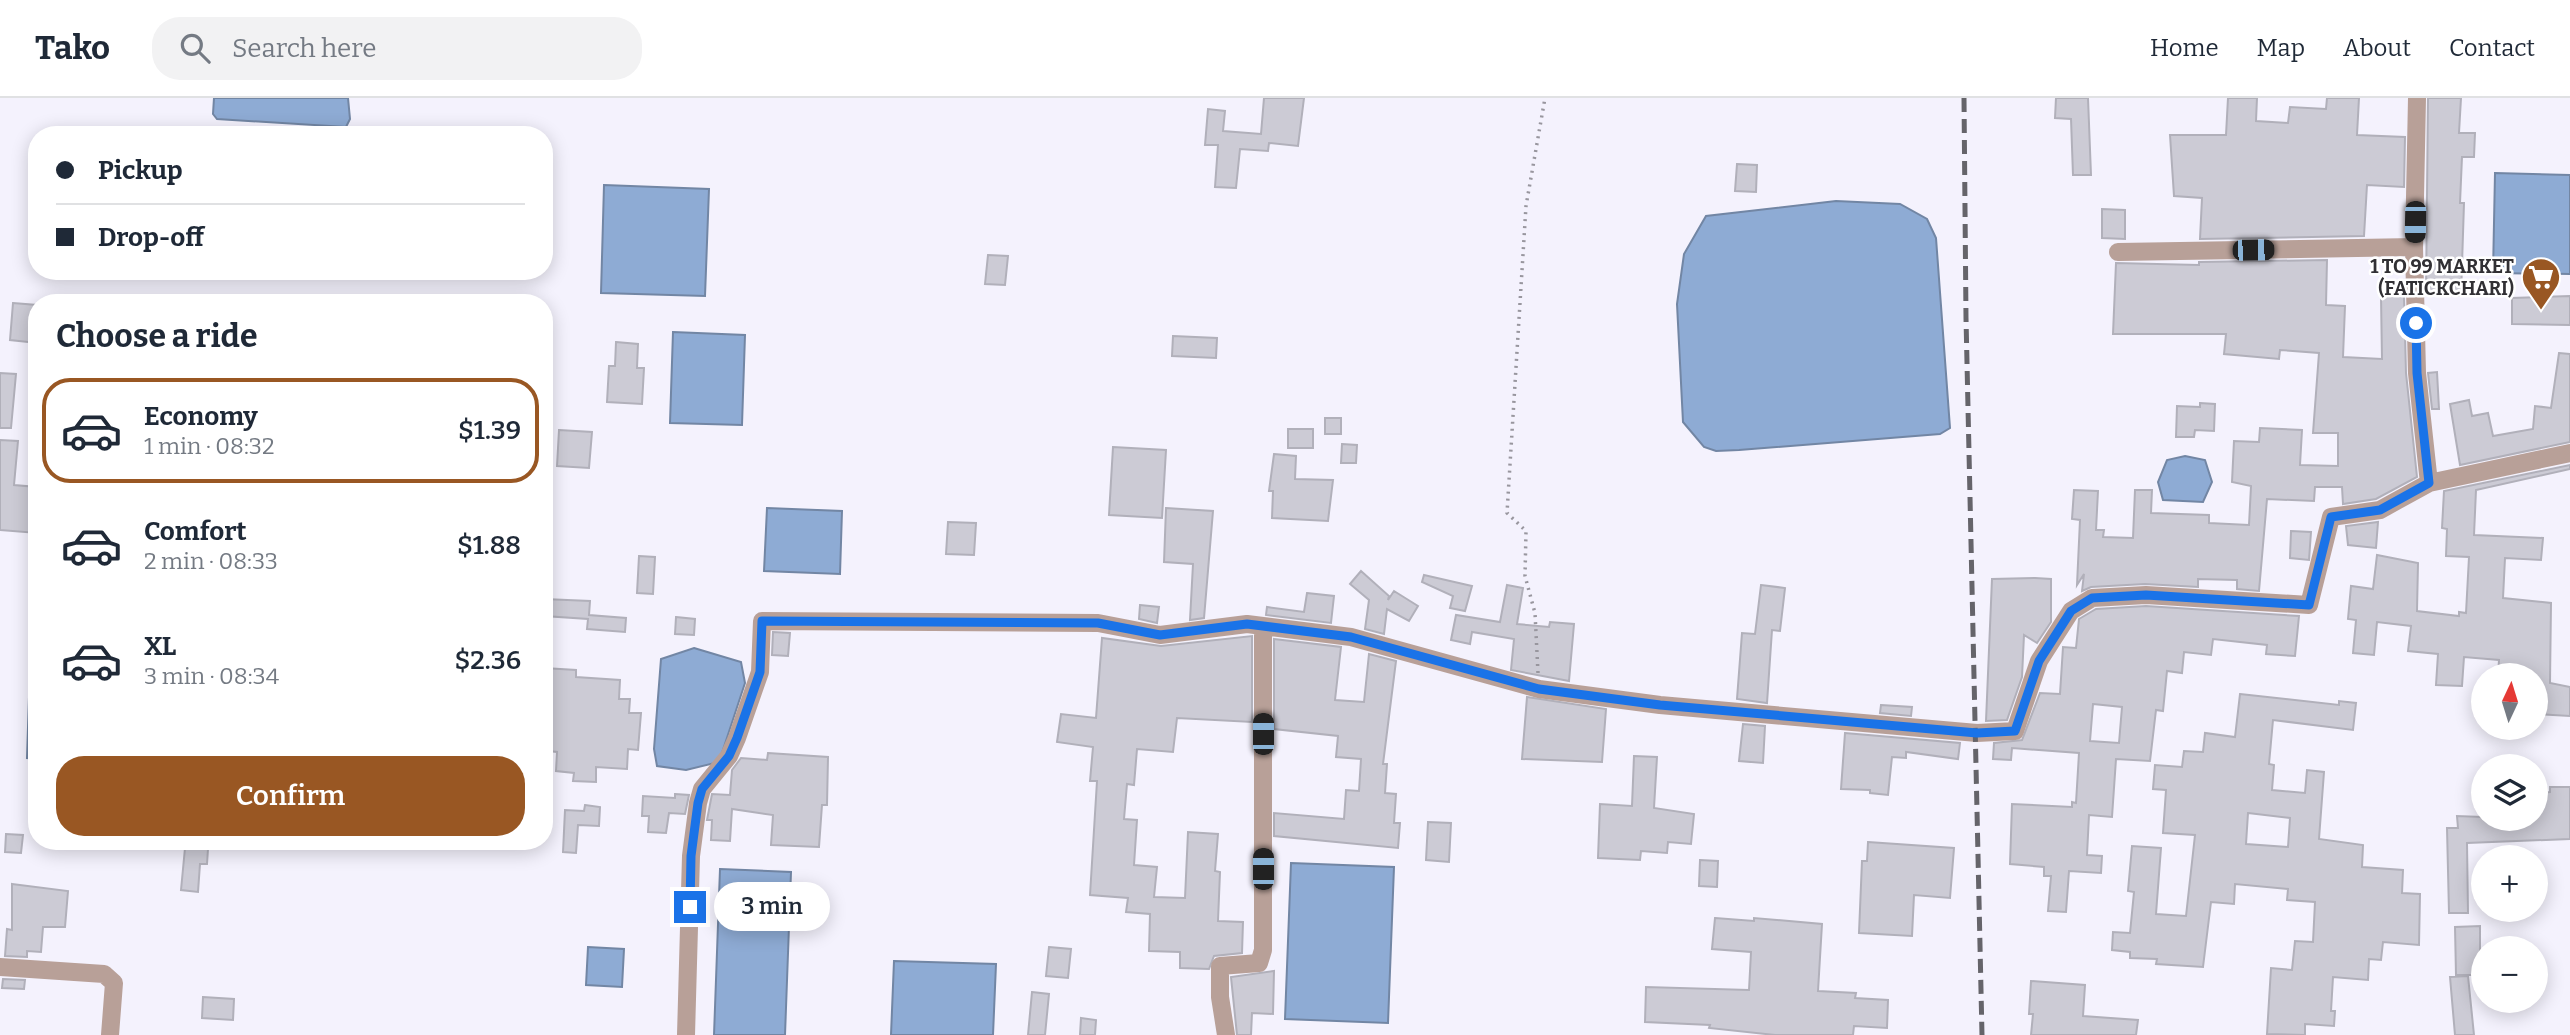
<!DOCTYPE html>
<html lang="en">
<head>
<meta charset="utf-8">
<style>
  :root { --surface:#fff; --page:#f2f2f3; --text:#1f2937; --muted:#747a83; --line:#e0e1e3; --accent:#995723 }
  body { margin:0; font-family:Bitter,serif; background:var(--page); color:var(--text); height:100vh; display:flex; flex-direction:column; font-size:26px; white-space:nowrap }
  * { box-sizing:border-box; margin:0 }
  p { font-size:23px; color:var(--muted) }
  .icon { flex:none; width:38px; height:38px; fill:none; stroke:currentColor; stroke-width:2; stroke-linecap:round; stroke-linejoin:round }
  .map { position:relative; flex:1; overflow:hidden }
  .panel { position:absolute; left:28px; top:196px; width:525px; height:556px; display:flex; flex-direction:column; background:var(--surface); border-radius:28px; box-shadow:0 4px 18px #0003 }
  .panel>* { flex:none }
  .banner { position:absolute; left:28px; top:28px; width:525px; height:154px; border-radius:28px; box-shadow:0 4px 18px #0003; display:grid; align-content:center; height:154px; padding:0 28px; background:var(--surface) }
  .needle { width:46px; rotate:4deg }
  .controls { position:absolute; left:2471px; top:565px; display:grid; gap:14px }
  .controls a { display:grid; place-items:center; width:77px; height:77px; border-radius:50%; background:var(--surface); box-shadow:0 4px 18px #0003; font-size:35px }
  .end { position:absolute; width:32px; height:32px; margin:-16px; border:9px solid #1a73e8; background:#fff; box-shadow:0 0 0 4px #fff }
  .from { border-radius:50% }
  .bubble { position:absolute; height:49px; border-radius:24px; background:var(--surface); box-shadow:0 4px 18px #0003; font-size:23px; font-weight:600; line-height:49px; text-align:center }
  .car { position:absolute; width:21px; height:42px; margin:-21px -10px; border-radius:9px; box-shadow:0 0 5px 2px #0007; background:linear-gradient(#222 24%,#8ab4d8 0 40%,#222 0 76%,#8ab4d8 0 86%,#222 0) }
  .banner b { display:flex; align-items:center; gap:24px; height:66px; font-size:26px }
  .banner b+b { border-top:2px solid var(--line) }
  .banner i { width:18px; height:18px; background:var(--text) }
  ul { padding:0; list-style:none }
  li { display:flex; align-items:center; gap:21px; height:105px; margin:0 14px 10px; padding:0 14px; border:4px solid transparent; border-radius:28px }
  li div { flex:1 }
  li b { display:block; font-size:26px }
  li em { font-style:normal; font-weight:600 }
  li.active { border-color:var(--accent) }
  li>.icon { width:63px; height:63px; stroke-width:1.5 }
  h2 { padding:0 28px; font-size:32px; line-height:84px }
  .button { display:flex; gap:14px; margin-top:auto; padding:14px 28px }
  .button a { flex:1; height:80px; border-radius:28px; background:var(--accent); color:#fff; font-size:28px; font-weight:600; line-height:80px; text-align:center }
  header { display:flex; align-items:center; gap:42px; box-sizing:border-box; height:98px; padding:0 35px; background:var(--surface); border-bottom:2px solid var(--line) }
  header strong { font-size:33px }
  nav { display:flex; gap:38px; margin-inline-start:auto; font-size:24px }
  .search { width:490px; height:63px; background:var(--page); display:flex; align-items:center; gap:18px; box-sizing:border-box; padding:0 24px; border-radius:28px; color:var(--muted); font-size:26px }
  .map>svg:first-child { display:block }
</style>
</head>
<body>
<header>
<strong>Tako</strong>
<div class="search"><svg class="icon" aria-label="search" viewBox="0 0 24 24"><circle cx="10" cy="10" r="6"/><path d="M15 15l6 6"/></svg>Search here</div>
<nav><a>Home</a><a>Map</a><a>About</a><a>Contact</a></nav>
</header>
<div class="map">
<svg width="2570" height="937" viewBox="0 0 2570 937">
  <rect width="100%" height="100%" fill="#f4f2fd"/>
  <path fill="#8eabd4" stroke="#7286a4" stroke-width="2" d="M214,0H348L350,21L346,29L217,21L213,16Z
    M2495,75L2570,77V176L2493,175Z
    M604,87L709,91L705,198L601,195Z
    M1836,103L1900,106L1927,121L1936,140L1950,330L1940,336L1739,352L1716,353L1704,349L1683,324L1677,206L1684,156L1706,118Z
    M673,234L745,237L742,327L670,325Z
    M2185,358L2205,362L2212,384L2203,404L2163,402L2158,384L2167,362Z
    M767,410L842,413L840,476L764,473Z
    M694,550L741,564L745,585L719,664L686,672L657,668L654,651L661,561Z
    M30,569L37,570V661L27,660Z
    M1291,765L1394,769L1388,925L1285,921Z
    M720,771L791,774L785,937H714Z
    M588,849L624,851L622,889L586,887Z
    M894,863L996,866L993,937H891Z"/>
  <path fill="#cccbd5" stroke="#b1b0ba" stroke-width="2" fill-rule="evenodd" d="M1264,0H1304L1298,48L1269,45L1268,53L1240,51L1236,90L1215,89L1218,47H1205L1208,11L1225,13L1223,33L1261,36Z
    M2056,0H2088L2091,77H2073L2071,21L2055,20Z
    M2228,0H2257L2256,23L2288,25L2290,9L2326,11L2327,0H2359L2357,37L2405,39L2404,89L2367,87L2364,138L2200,141L2202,100L2174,98L2170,37H2226Z
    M2428,0H2461L2459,35H2475L2474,59H2462L2460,105H2464L2461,198L2426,196Z
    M1737,66L1757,67L1756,94L1735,93Z
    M2102,111L2125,112V141L2102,140Z
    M988,157L1008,158L1005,187L985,186Z
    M2327,162L2326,207L2345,208L2343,259L2382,261L2381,199L2404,198L2406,275L2417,379L2376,401L2343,406L2342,389H2315L2314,403L2267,401L2259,493L2237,491V482L2198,481V489L2145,486L2091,489L2082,493L2084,476L2077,487L2080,422L2072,421L2074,392L2098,393L2096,432H2104L2103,439L2133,440L2135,392H2152L2151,415L2209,417V425L2249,427L2251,388L2232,384L2234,343L2259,344L2260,330L2302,332L2300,367L2338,368V335H2313L2319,255L2280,252L2279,261L2224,256L2226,236H2113L2116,165L2199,167V164Z
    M2570,198V227L2512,226V200Z
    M13,205L37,207V245L10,242Z
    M1173,238L1217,240L1216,260L1172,258Z
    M616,244L638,246L637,270H644L642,306L607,304L609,268H615Z
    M2559,255L2570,256V344L2460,367L2450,306L2469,302L2472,318L2488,315L2493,338L2533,331L2535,308L2551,310Z
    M2437,274L2439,311H2432L2428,275Z
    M0,275L16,276L11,330H0Z
    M2200,305L2215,306L2214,333L2195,332L2194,339H2176L2177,308L2200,309Z
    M1325,320H1341V336H1325Z
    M1288,331H1313V350H1288Z
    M559,332L592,334L589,370L557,368Z
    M0,342L18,343L14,387L37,389V435L0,432Z
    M1342,346L1357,347L1356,365H1341Z
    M1113,349L1166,352L1162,420L1109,417Z
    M1274,356L1296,358L1295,381L1333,382L1328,423L1272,420L1273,393H1269Z
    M2570,367V371L2476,392L2474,437L2543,440L2541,462L2505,460L2503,500L2551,505L2550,585L2570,589V618L2536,616V578H2498L2499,562L2464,559L2462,588L2436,587L2438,556L2408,553L2411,528L2377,524L2374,557L2353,555L2356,522L2348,521L2351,488L2373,491L2377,457L2418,465L2417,513L2459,518V514L2466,515L2469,459L2446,458L2447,431L2442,430L2444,393Z
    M1166,410L1213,413L1204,520L1190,522L1193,466L1164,464Z
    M948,424L976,425L974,457L946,456Z
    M2378,424L2376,450L2348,447L2346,428Z
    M2291,433L2311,434L2309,462L2290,460Z
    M639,458L655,459L653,496L637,495Z
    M1361,473L1389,498L1388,502L1394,493L1418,508L1409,523L1387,511L1384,536L1365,531L1369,502L1350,486Z
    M1424,477L1472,488L1465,513L1450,510L1453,498L1422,484Z
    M2035,480L2051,481V524L2037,545L2024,537L2022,579L2007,622L1986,623L1992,481Z
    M1507,487L1523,490L1517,526L1549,529L1550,524L1574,526L1569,583L1511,572L1514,541L1472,534L1470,546L1451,542L1456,517L1500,524Z
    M1761,487L1785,490L1780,533L1772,532L1767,605L1737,601L1742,535L1755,536Z
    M1307,495L1334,498L1331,525L1266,517L1267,509L1304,514Z
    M544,501L590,503L589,517L626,520L625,534L587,531L588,521L544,518Z
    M1140,507L1159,509L1157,525L1139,521Z
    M2146,508L2299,518L2295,558L2266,556L2267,547L2213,541L2211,557L2184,554L2182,575L2167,573L2163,613L2156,612L2150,663L2116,661L2112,719L2089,717L2087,757L2102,758L2101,775L2069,773L2066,814L2048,813L2051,778H2044V769L2010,766L2012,706L2072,709V704L2076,705L2079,655L2012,650L2011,662L1993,661L1994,645L2022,642L2040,595L2060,596L2063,549L2076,550L2079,521L2096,511ZM2093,606L2122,609L2119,645L2090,643Z
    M676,519L695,521L694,537L675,536Z
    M773,534L790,535L788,558L772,557Z
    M1252,538V624L1177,620L1173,654L1137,651L1134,687L1127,686L1124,721L1137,722L1134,767L1157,769L1154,799L1185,800L1188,734L1218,736L1215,773L1220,774L1218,823L1243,824L1242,855L1214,858L1209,871L1180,870V854L1149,853L1150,816L1126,814L1128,800L1090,797L1097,683H1090L1093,649L1057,644L1061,616L1096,620L1102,540L1161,548Z
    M1274,541L1341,549L1335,602L1364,604L1369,556L1396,563L1383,666H1387L1385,695L1396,696L1394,725H1400L1398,750L1274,738V715L1344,721L1346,692L1359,693L1361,661L1336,659L1338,638L1274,631Z
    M544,570L576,572V579L620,582L619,601H630L629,615H641L638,652L628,651L627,671L596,669V684L573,683L574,675L556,673L557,654L549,653L550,634H547Z
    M2240,596L2339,607V603L2356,605L2353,632L2273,622L2269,666L2274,667L2272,692L2305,695L2307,672L2324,674L2319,741L2363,747L2362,769L2403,772L2402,795L2420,796L2419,847L2383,844L2381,862L2369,861L2368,882L2333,879L2331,913H2335L2334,928L2305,926V937L2267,936L2271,870L2292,872L2295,843L2313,844L2315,804L2287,802L2288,791L2235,786L2234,806L2211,804L2203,869L2156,866L2157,861L2130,860V854L2112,852L2113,834L2130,835L2134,794L2128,793L2132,748L2161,750L2156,816L2186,818L2195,737L2163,735L2166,692L2153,691L2155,667L2182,669L2184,653L2203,654L2205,635L2235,639ZM2248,715L2290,720L2288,749L2246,746Z
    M1527,599L1606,611L1602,664L1522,661Z
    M1881,607L1912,609L1911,618L1880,615Z
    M1743,626L1765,628L1763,665L1739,663Z
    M1845,635L1960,645L1958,661L1906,654V660L1892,659L1888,697L1870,695V692L1841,691Z
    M768,655L828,659L827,707H822L819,749L771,747L773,717L732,711L730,743L711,742L712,722H707L712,696L730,697L732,672L741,660L767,662Z
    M1634,658L1657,659L1654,710L1694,716L1691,746L1668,744L1667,755L1641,753L1640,762L1598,760L1600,706L1632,708Z
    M2550,689H2570V741L2467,745L2468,815H2449L2447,730H2458L2457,718L2536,721V695L2550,694Z
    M675,696L689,697L685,716L669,715L666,735L648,734L649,718H642L643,698L675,700Z
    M585,707L600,709L599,728L578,727L576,755L563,754L565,712L584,713Z
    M1428,724L1451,725L1449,764L1426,762Z
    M6,736L23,737L21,755L5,754Z
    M1868,744L1954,750L1950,800L1914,797L1912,838L1859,835L1862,763H1867Z
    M185,750L208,751L207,766H200L198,794L181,792Z
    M1700,762L1718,763L1717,789L1699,788Z
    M12,786L68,793L65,829H43L41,854L27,853V859L5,858L7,831L12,832Z
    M1715,820L1754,823V820L1822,826L1818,893L1856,895L1855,900L1888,902L1887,930L1854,928L1853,937H1775L1709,930L1710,927L1645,924L1646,889L1749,892L1751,854L1712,851Z
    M2480,828V877H2456L2455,829Z
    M1049,849L1071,851L1068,880L1046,878Z
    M1274,873L1273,916L1252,915L1251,937H1237L1231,879Z
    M2468,878L2474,937H2455L2450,879Z
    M3,881L25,882L24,891L2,890Z
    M2031,883L2085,887L2083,918L2138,922L2136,937H2031L2033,916H2029Z
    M1032,894L1049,896L1045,937H1028Z
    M203,899L234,901L233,922L202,920Z
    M1081,920L1096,922L1095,937H1080Z"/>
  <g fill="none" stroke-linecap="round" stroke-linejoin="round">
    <path stroke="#98969e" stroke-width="3.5" stroke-dasharray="2 5" stroke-linecap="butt" d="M1538,575L1535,515L1525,478L1526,433L1507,415L1526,108L1545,0"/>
    <path stroke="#b8a098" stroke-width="18" d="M2417,0L2414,149L2417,275L2429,385
      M2118,154L2414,149
      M0,869L104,876L114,885L110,937
      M686,937L691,758L698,705L702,691L729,658L737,640L760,574L762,523L1098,525L1160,537L1247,526L1351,539L1539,591L1660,607L1977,635L2015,633L2039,563L2071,513L2092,500L2146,497L2309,507L2331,419L2380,412L2429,385L2570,355
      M1226,937L1220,899V868L1259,865L1263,852V528"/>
    <path stroke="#65646a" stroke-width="5" stroke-dasharray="14 7" stroke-linecap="butt" d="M1964,0L1966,220L1982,937"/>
  </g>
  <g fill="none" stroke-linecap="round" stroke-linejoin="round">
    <path stroke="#1a73e8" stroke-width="9" d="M690,809L691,758L698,705L702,691L729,658L737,640L760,574L762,523L1098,525L1160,537L1247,526L1351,539L1539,591L1660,607L1977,635L2015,633L2039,563L2071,513L2092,500L2146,497L2309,507L2331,419L2380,412L2429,385L2417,275L2416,225"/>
  </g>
  <defs>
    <g id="supermarket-pin" transform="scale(2.0125)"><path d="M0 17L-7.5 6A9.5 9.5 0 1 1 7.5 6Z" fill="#995723" stroke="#fff"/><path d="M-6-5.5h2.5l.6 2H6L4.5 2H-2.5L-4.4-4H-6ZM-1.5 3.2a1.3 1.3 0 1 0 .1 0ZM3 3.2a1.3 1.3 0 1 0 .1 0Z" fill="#fff"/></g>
  </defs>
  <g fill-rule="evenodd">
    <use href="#supermarket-pin" x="2541" y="179"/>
  </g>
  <g text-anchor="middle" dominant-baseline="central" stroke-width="5" stroke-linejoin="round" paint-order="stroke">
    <g font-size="19" font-weight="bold" fill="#313034" stroke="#fff" text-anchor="end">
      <text x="2514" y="168">1 TO 99 MARKET<tspan x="2514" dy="22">(FATICKCHARI)</tspan></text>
    </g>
  </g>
</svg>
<div class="controls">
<a><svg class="needle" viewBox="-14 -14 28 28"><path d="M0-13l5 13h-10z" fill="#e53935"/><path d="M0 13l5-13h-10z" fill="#747a83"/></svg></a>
<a><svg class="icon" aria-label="layers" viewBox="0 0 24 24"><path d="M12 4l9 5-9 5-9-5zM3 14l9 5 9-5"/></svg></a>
<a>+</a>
<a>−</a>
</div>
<i class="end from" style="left:2416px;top:225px"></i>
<i class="end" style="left:690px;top:809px"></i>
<div class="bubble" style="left:714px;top:784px;width:116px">3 min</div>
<i class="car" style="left:2415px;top:124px;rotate:181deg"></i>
<i class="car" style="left:2253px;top:152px;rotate:89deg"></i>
<i class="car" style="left:1263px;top:636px;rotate:0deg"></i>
<i class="car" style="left:1263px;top:771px;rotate:0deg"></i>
<div class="banner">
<b><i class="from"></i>Pickup</b>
<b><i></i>Drop-off</b>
</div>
<section class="panel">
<h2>Choose a ride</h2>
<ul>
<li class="active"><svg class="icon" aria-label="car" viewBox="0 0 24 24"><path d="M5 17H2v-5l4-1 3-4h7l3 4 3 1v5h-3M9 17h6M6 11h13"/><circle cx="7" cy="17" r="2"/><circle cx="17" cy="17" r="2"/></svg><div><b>Economy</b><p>1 min · 08:32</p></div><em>$1.39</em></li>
<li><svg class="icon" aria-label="car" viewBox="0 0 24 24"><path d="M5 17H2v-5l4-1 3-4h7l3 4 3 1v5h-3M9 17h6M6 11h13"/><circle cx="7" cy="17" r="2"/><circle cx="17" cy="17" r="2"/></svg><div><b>Comfort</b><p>2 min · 08:33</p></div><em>$1.88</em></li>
<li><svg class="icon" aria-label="car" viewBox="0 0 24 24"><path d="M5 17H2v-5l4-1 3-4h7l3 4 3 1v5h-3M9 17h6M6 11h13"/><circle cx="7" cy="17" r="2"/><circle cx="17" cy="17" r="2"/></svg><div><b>XL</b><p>3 min · 08:34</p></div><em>$2.36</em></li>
</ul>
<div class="button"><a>Confirm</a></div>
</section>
</div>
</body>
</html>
